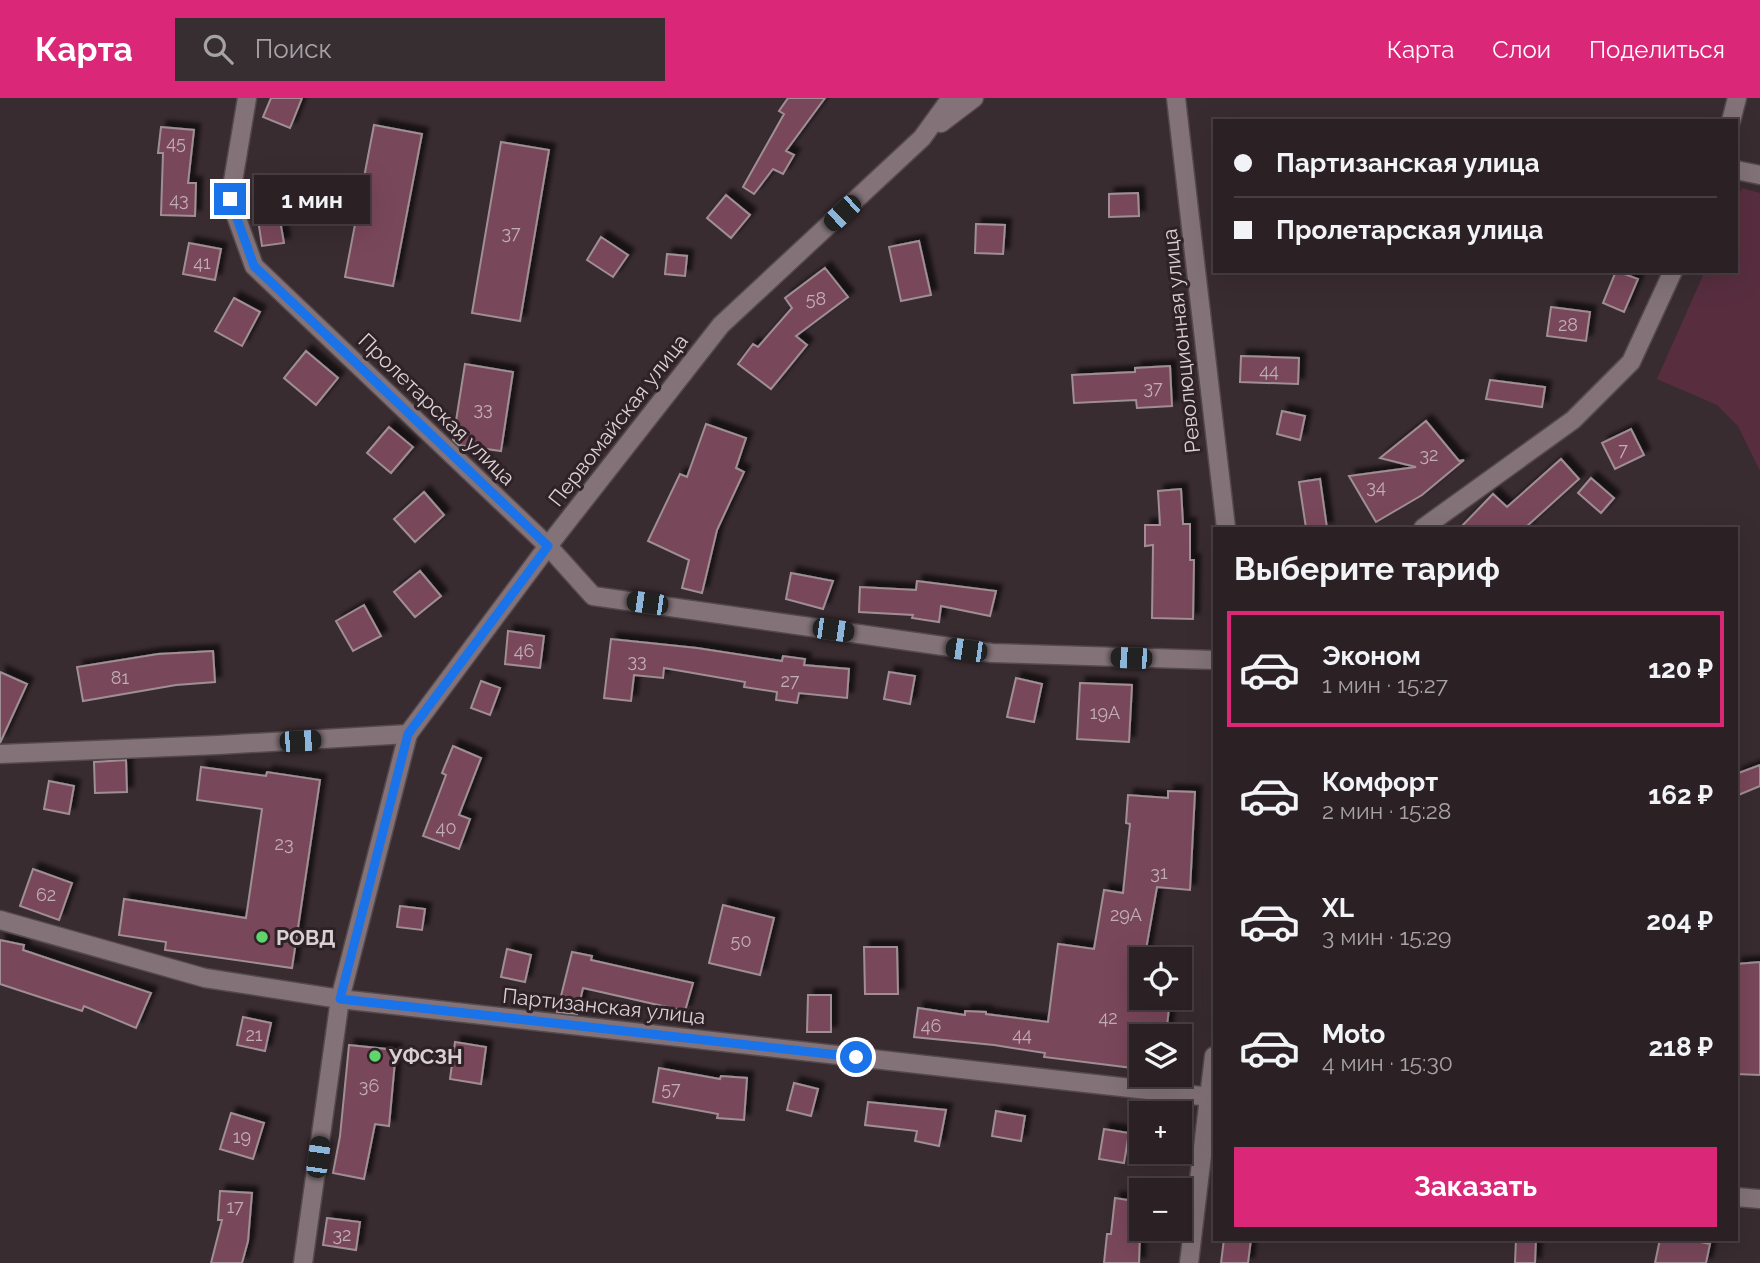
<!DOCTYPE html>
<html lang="ru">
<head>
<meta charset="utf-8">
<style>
  :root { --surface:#2b2125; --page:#372e32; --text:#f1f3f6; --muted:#a6a3a7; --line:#473e42; --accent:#db2777 }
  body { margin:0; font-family:Raleway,sans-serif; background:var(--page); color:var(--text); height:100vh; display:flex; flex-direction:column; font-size:26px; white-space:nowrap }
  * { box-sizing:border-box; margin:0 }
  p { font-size:23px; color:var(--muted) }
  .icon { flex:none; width:38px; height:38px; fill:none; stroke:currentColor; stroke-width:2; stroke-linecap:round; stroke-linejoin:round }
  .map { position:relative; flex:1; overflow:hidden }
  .sheet { position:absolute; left:1213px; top:429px; width:525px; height:714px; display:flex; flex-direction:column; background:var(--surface); border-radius:0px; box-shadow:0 7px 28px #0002,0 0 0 2px var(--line) }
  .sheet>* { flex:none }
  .guide { position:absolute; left:1213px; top:21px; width:525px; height:154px; border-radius:0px; box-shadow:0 7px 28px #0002,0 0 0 2px var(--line); display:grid; align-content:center; height:154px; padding:0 21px; background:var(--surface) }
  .tools { position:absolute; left:1129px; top:849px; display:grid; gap:14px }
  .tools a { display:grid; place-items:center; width:63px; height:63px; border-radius:0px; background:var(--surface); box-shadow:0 7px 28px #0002,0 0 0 2px var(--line); font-size:35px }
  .end { position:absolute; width:32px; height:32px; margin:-16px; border:9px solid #1a73e8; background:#fff; box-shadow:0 0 0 4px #fff }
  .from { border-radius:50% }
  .bubble { position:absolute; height:49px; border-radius:0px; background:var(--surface); box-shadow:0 7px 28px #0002,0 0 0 2px var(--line); font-size:23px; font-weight:700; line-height:49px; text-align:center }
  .car { position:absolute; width:21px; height:42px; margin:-21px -10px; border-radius:9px; box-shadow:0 0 5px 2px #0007; background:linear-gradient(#222 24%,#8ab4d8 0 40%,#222 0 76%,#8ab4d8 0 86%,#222 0) }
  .guide b { display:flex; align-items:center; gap:24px; height:66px; font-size:26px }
  .guide b+b { border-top:2px solid var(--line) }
  .guide i { width:18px; height:18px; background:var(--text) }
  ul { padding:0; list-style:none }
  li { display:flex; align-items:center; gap:21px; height:116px; margin:0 14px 10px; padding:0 7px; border:4px solid transparent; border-radius:0px }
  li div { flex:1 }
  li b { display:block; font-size:26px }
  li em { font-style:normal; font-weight:700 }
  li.active { border-color:var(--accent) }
  li>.icon { width:63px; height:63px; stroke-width:1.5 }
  h2 { padding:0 21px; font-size:32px; line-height:84px }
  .primary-button { display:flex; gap:14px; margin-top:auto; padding:14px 21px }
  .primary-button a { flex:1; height:80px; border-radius:0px; background:var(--accent); color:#fff; font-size:28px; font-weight:700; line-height:80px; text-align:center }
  header { display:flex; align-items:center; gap:42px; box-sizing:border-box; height:98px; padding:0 35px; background:var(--accent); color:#fff }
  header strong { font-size:33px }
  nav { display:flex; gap:38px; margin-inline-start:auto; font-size:24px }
  .search { width:490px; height:63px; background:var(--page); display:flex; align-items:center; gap:18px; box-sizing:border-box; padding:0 24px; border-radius:0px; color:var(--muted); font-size:26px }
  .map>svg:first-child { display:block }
</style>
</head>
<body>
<header>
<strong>Карта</strong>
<div class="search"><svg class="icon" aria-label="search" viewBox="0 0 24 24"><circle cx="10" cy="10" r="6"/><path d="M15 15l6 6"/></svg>Поиск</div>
<nav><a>Карта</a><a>Слои</a><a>Поделиться</a></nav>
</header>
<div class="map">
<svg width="1760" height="1165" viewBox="0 0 1760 1165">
  <defs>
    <filter id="shadow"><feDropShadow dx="6" dy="-6" stdDeviation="2" flood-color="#0009"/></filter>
  </defs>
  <rect width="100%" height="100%" fill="#392c31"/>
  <path fill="#582e3f" d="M1742,90L1760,95V373L1738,328L1717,307L1657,281L1705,173H1736V103Z"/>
  <path fill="#79475a" stroke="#9f8f94" stroke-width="2" filter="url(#shadow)" d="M271,0H302L290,30L263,19Z
    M788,0H825L786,53L794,57L783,76L773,71L754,96L743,89L784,16L779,13Z
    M374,27L422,36L393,188L345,179Z
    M161,29L194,32L188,85H196L195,118L161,117L163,55H158Z
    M501,44L549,52L520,223L472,215Z
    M1138,95L1139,118L1109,119V96Z
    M726,97L750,117L731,140L707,120Z
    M278,111L284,145L262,148L257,115Z
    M976,126L1005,127L1003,156L975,155Z
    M601,139L628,157L613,179L587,162Z
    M919,143L931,197L901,203L889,149Z
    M189,145L221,151L215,182L183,176Z
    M667,156L687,158L685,178L665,176Z
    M825,170L848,199L796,238L807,247L771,291L738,266L753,246L758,249L792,210L785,200Z
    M1616,173L1638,181L1624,214L1603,205Z
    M234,200L260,214L242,248L215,233Z
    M1551,209L1590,214L1586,243L1547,238Z
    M306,253L338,280L316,307L284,280Z
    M1241,258L1299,260L1298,286L1240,284Z
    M465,266L513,274L501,353L458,347L453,342Z
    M1170,268L1172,308L1137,310L1136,302L1074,305L1072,277L1135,274V270Z
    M1490,282L1545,289L1542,309L1486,301Z
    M1282,313L1305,318L1300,342L1277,336Z
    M1426,323L1459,363L1464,362L1422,397L1376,424L1349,378L1416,369L1380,360Z
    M706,326L746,340L736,370L744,374L717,432L702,495L682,490L689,462L648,443L680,376L687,379Z
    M389,329L413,349L391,375L367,355Z
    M1631,331L1644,357L1615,371L1602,345Z
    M1561,361L1579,381L1527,428L1529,430H1460L1493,396L1507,409Z
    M1591,380L1614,400L1601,415L1578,395Z
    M1320,381L1327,430H1306L1299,384Z
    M1181,391L1183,426H1190V462H1194L1193,521L1152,520L1153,447L1145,448V427H1160L1158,393Z
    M424,394L444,417L415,444L394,421Z
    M420,473L441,498L415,519L394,494Z
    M791,475L833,483L823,511L786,501Z
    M917,483L996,493L990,518L941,508L939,524L912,520L913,517L859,514L860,489L916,492Z
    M364,507L381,538L353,553L336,523Z
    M508,533L544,538L540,570L505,566Z
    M611,541L697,550L782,563L783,558L805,561L804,567L849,571L847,600L799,595L797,605L776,602L777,594L744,589L745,584L664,570L663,580L634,577L631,603L604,600Z
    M213,553L215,584L176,587L83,603L77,569L158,556Z
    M0,574L27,586L0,645Z
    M889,574L915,578L910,606L884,601Z
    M1016,580L1042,586L1034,624L1007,619Z
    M481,583L500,590L490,617L471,610Z
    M1080,585L1132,587L1129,644L1077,641Z
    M453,648L481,660L459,717L470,721L459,751L423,738L446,677L442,675Z
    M126,662L127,694L95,695L94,664Z
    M1760,667V688L1736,698V676Z
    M201,669L266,678L267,674L320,682L292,870L165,852L166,844L119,837L124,801L246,820L262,711L197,702Z
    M49,683L74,688L69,716L44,711Z
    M1168,693L1195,694L1190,792L1157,789L1145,857L1175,860L1141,861V900H1170L1166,938H1141V971L1044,959L1045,955L994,947L914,939L918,910L965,917V913L986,914V916L1048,924L1058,846L1094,851L1104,792L1123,795L1130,726L1126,725L1128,697L1168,700Z
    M33,771L72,785L59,822L20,808Z
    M723,807L774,820L760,877L709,865Z
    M400,808L425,811L422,832L397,829Z
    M0,842L24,847L23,852L151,895L136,930L84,908L82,913L0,886Z
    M864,849H897L898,896H865Z
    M507,851L531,857L525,884L501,879Z
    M572,854L592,858L591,862L693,885L685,913L583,890L577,916L557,914Z
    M1760,864V977L1736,976V866Z
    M808,897H831V934H807Z
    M243,919L271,925L265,953L237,947Z
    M455,944L486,949L481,986L450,981Z
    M349,947L396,952L389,1028L375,1026L364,1081L333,1075L340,1038Z
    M659,970L720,981L721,978L747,980L744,1022L717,1020L718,1016L653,1004Z
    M794,985L818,991L811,1018L787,1012Z
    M868,1004L946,1012L939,1048L915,1043L917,1033L865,1027Z
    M996,1013L1025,1018L1021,1043L992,1038Z
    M231,1015L264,1025L253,1061L220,1051Z
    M1104,1031L1129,1035L1124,1065L1099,1061Z
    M220,1093L252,1095L248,1143L242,1165H211L222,1122H218Z
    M1115,1100L1141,1104L1139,1165H1104L1107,1136H1111Z
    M327,1120L360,1124L356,1152L323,1147Z
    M1224,1141H1251L1248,1165H1221Z
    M1516,1141H1536L1535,1165H1515Z
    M1660,1141H1686L1710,1146L1706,1165H1655Z"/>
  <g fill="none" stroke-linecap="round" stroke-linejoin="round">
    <g stroke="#54494d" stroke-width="21">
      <path id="street" d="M247,0L230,101L254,168L548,448L593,498L992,555L1214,562
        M1731,23L1737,0
        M1736,72L1760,77
        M1423,430L1573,322L1631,264L1673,173
        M0,656L218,647L408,636L340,901L303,1165
        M0,822L205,880L340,901L1210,999
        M1736,1099L1760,1101"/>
    </g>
    <g stroke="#54494d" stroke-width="21">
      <path id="secondary" d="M1176,0L1226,430
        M941,25L974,0
        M408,636L548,448L721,227L922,40L951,0
        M1189,1165L1214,958"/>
    </g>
    <use href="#street" stroke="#837379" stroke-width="18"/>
    <use href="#secondary" stroke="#837379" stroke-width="18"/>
  </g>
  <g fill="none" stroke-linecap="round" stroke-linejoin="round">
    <path stroke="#1a73e8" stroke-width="9" d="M230,101L254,168L548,448L408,636L340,901L856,959"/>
  </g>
  <g fill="#60d56b" stroke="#2f2227" stroke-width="2.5">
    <circle cx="262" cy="839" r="7"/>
    <circle cx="375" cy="958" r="7"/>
  </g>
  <g text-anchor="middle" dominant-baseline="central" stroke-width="6" stroke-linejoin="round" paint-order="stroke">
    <g font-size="18" fill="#c1aeb5">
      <text x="176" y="44">45</text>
      <text x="179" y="101">43</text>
      <text x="511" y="134">37</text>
      <text x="202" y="164">41</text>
      <text x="816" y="200">58</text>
      <text x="1568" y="226">28</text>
      <text x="1269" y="272">44</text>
      <text x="1153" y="289">37</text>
      <text x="483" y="310">33</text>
      <text x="1623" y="351">7</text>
      <text x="1429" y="356">32</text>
      <text x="1376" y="388">34</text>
      <text x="524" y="552">46</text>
      <text x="637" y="562">33</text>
      <text x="120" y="579">81</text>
      <text x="790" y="582">27</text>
      <text x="1105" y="614">19А</text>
      <text x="446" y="729">40</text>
      <text x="284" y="745">23</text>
      <text x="1159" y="774">31</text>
      <text x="46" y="796">62</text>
      <text x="1126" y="816">29А</text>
      <text x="741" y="842">50</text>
      <text x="1108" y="919">42</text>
      <text x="931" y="927">46</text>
      <text x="254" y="936">21</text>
      <text x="1022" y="936">44</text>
      <text x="369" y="987">36</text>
      <text x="671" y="990">57</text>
      <text x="242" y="1038">19</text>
      <text x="235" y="1108">17</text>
      <text x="342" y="1136">32</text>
    </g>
    <g font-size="21" fill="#d9d0d3" stroke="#2f2227">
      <text transform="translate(1181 243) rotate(-96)">Революционная улица</text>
      <text transform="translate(437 311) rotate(44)">Пролетарская улица</text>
      <text transform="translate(618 322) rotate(-52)">Первомайская улица</text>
      <text transform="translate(604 908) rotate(6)">Партизанская улица</text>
    </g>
    <g font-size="21" font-weight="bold" fill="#d9d0d3" stroke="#2f2227" text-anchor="start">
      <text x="276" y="839">РОВД</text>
      <text x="389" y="958">УФСЗН</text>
    </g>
  </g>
</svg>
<div class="tools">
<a><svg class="icon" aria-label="locate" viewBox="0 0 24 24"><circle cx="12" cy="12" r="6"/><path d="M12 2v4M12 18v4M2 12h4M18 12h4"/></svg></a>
<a><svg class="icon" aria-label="layers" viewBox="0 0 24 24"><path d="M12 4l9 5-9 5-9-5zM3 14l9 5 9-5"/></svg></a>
<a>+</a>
<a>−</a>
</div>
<i class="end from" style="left:856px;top:959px"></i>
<i class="end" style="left:230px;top:101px"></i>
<div class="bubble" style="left:254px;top:77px;width:116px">1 мин</div>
<i class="car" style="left:842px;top:115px;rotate:227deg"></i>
<i class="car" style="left:647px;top:505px;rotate:278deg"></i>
<i class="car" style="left:833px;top:532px;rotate:98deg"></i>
<i class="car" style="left:966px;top:552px;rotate:278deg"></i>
<i class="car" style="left:1131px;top:560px;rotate:272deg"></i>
<i class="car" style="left:300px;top:643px;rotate:87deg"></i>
<i class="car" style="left:318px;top:1059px;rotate:8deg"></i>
<div class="guide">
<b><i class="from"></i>Партизанская улица</b>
<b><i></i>Пролетарская улица</b>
</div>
<section class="sheet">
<h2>Выберите тариф</h2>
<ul>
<li class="active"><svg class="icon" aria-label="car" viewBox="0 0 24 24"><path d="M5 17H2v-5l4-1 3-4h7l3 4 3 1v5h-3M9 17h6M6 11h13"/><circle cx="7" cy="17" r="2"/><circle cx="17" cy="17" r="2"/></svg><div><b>Эконом</b><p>1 мин · 15:27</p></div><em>120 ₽</em></li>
<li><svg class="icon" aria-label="car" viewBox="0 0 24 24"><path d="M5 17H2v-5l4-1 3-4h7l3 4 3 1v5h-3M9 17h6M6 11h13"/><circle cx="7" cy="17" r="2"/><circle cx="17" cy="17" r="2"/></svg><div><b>Комфорт</b><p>2 мин · 15:28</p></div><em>162 ₽</em></li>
<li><svg class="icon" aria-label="car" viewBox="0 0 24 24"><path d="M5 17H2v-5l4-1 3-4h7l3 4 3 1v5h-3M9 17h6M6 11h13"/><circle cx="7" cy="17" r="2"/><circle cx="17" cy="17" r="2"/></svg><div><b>XL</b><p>3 мин · 15:29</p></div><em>204 ₽</em></li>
<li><svg class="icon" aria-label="car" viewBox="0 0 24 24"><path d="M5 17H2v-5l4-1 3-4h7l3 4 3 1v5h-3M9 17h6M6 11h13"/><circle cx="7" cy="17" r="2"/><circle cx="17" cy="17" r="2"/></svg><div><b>Moto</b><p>4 мин · 15:30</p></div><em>218 ₽</em></li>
</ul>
<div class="primary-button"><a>Заказать</a></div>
</section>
</div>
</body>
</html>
